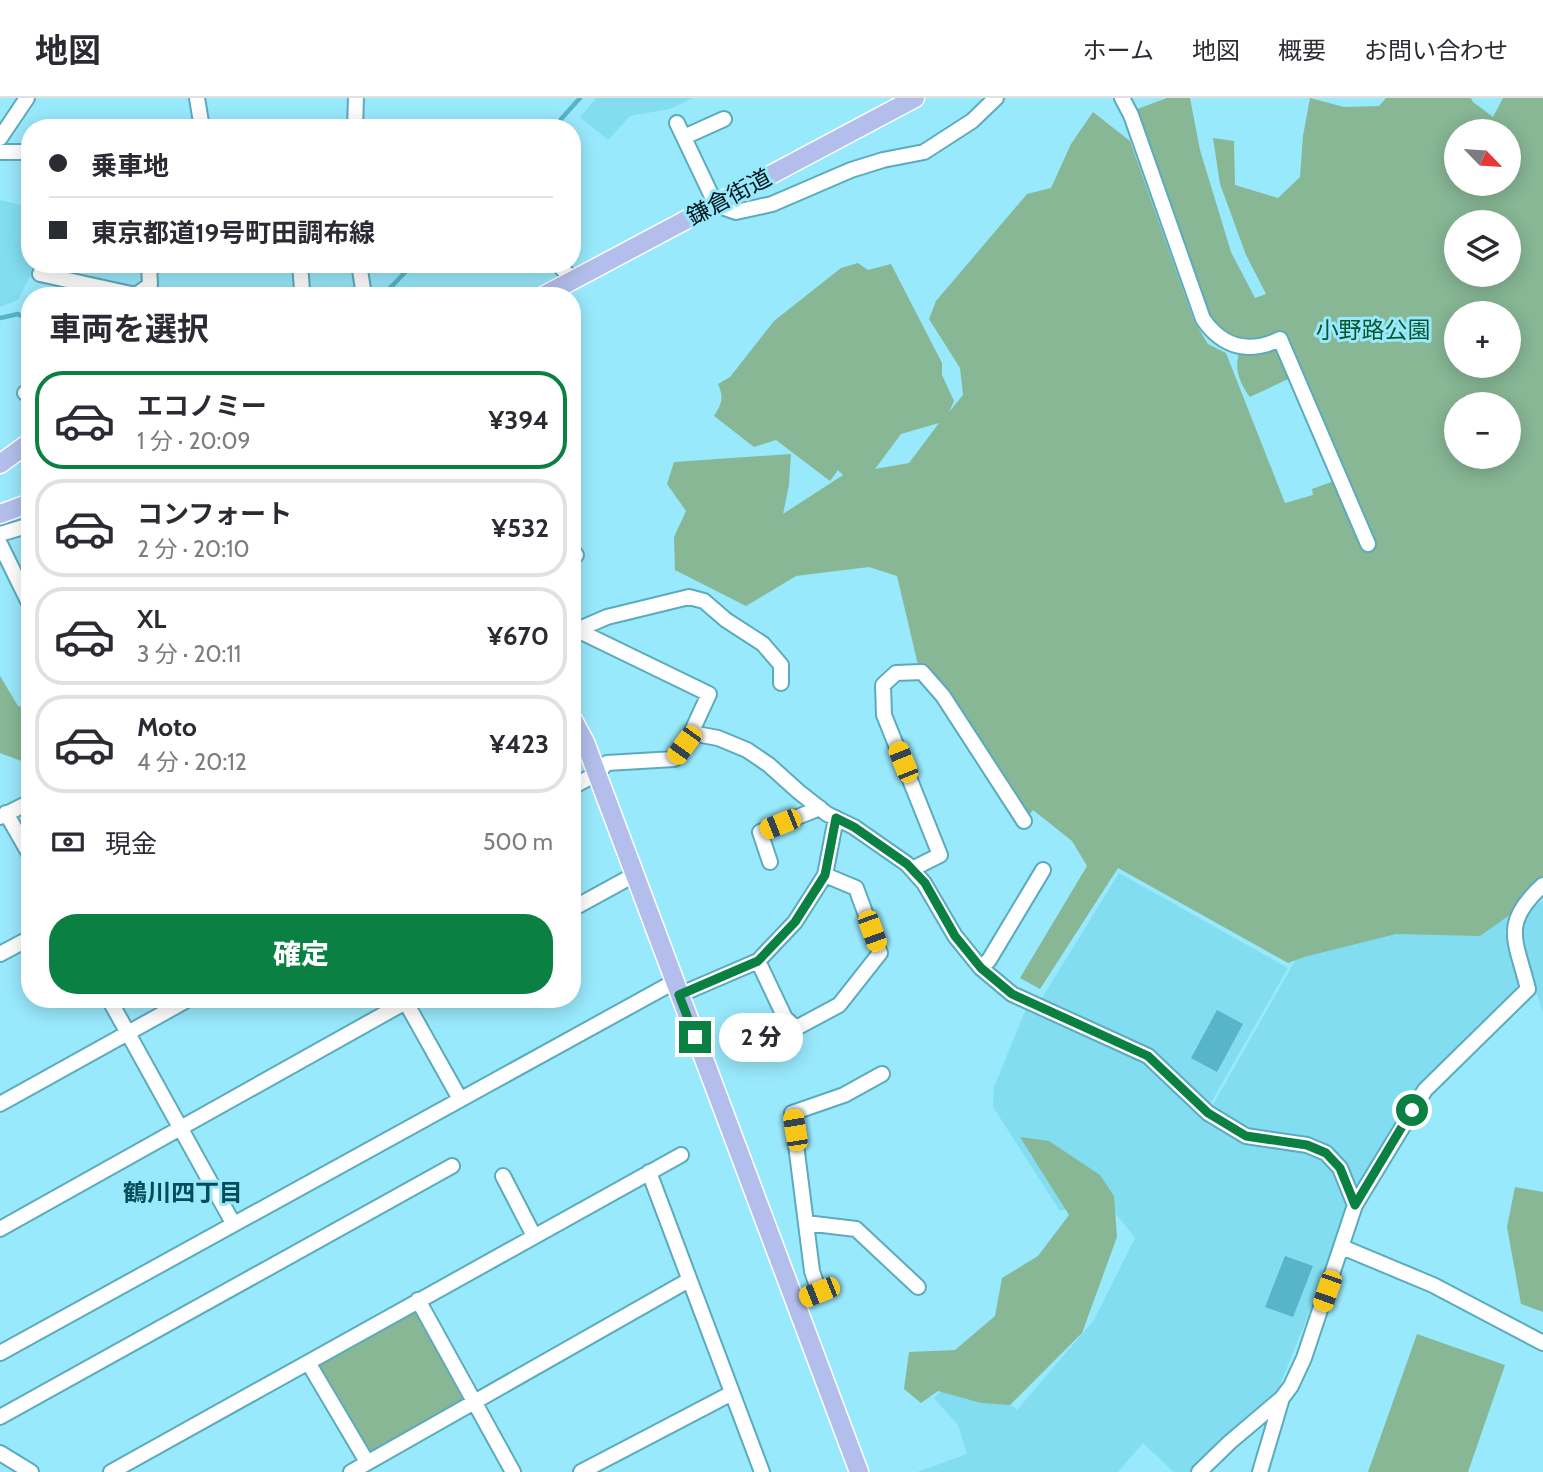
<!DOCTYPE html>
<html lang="ja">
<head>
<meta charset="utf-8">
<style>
  :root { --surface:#fff; --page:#f7f7f7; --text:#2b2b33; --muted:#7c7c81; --line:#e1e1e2; --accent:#0b8043 }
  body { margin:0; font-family:Cabin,"Noto Sans JP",sans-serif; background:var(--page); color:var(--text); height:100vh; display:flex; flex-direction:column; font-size:26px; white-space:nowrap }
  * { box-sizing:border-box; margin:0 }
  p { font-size:23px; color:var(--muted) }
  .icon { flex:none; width:38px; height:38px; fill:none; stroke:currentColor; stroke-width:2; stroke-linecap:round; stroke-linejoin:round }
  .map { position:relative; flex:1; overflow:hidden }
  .side { position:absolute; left:21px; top:189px; width:560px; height:721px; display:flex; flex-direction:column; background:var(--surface); border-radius:28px; box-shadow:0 4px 18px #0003 }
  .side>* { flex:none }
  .banner { position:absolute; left:21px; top:21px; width:560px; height:154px; border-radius:28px; box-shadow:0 4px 18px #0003; display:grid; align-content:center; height:154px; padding:0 28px; background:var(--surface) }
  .needle { width:46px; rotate:115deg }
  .buttons { position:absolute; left:1444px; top:21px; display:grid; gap:14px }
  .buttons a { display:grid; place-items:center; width:77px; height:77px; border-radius:50%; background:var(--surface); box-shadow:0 4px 18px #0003; font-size:35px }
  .end { position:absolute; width:32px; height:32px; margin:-16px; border:9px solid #0b8043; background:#fff; box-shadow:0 0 0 4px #fff }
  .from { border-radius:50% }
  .bubble { position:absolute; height:49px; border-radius:24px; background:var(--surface); box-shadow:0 4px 18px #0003; font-size:23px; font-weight:800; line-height:49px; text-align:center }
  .car { position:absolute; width:21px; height:42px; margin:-21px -10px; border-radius:9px; box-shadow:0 0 5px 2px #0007; background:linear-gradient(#f5c518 24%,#345 0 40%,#f5c518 0 76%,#345 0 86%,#f5c518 0) }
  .banner b { display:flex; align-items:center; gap:24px; height:66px; font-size:26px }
  .banner b+b { border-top:2px solid var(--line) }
  .banner i { width:18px; height:18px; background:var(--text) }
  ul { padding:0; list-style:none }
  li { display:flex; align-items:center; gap:21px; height:98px; margin:0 14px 10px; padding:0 14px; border:4px solid var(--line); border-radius:28px }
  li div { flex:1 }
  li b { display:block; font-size:26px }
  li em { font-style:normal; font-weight:800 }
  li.on { border-color:var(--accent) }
  li>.icon { width:63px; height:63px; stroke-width:1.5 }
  h2 { padding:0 28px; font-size:32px; line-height:84px }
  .pay { display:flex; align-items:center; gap:18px; height:77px; padding:0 28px; font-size:26px }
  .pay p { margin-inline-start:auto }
  .button { display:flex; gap:14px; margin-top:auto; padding:14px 28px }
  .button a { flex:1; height:80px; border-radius:28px; background:var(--accent); color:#fff; font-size:28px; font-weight:800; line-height:80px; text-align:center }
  header { display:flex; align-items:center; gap:42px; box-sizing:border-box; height:98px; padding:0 35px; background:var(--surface); border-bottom:2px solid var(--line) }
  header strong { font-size:33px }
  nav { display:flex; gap:38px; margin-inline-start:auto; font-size:24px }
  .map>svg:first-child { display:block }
</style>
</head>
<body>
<header>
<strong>地図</strong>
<nav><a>ホーム</a><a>地図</a><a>概要</a><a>お問い合わせ</a></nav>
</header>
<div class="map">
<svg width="1543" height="1374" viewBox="0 0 1543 1374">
  <rect width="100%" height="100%" fill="#99e9fc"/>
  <path fill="#82ddf1" d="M596,0H693L670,11L630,18L608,42L580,19Z
    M0,102L24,108L30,103V166H36L18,202L0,209Z
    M1119,775L1288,870L1210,1006L1155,953L1040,903Z
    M1543,803V914L1536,894L1522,835L1526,818L1534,808Z
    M1504,815L1510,818L1505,834L1519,889L1489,923L1420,986L1393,1029L1354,1095L1318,1193L1275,1299L1193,1374H1174L1143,1345L1118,1374H917L967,1356L958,1327L934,1300L956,1279L981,1283L1017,1312L1094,1222L1135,1140L1101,1097L1060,1113L993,1009L994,989L1026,911L1144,964L1205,1021L1300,854Z"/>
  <path fill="#87b795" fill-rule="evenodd" d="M1167,0H1190L1200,52L1231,154L1255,200L1266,196L1246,157L1220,86L1213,40L1234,43L1235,87L1278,100L1300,79L1303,38L1310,0L1344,9L1379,8L1386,0H1471L1473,4L1493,19L1503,0H1543V793L1480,838L1396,836L1304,859L1288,865L1118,770L1040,891L1020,880L1087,768L1072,743L1033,712L1024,723L975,656L918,567L897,478L869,469L796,478L746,508L675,472L674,439L686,413L667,386L674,364L791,356L789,387L783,416L843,377L838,372L830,383L776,342L754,349L714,318C722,305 724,300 718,286L730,279L774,223L841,170L858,165L868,172L891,166L942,265V277L954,303L949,314L963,297L960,270L929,221L936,203L1027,96L1051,90L1071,46L1093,14L1130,43L1194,223L1208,246L1226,255L1285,405L1313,397L1312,391L1342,380L1301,275L1250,299C1240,286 1234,271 1239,255C1217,246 1209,244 1198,222L1124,16ZM1456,33H1508V86H1456ZM1456,124H1508V177H1456ZM1456,215H1508V268H1456ZM1456,306H1508V359H1456ZM939,325L909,365L875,371L901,336Z
    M0,578L18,608L30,611V661L24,664L0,655Z
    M1020,1039L1049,1043L1100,1077L1114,1098L1117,1139L1082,1235L1010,1307L981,1305L938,1293L921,1305L904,1291L909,1254L955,1252L995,1218L1002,1180L1038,1158L1069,1117Z
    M1515,1089L1543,1094V1214L1521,1206L1507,1129Z
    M414,1214L421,1215L466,1296L465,1304L373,1354L365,1351L320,1270L321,1261Z
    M1417,1236L1505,1267L1468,1374H1368Z"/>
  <path fill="#57b4c9" d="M1217,912L1243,926L1217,974L1191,960Z
    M1285,1158L1313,1168L1293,1219L1265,1209Z"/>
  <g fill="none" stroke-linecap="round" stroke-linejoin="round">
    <path stroke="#57b4c9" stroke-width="4.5" d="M553,30L580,0
      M380,198L392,188L413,166
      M0,220L18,216L30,223"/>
    <g stroke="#5cabbd" stroke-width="18">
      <path id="minor" d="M197,0L202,30
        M1122,0L1131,17L1203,221C1223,250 1249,256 1280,241L1368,446
        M677,25L716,107L736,114L772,106L851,72L883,62L924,54L972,23L996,0
        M355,30L356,0
        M684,39L724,21
        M0,40L27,0
        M0,54H30
        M44,166L40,176L136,197L150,187L149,166
        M300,166L302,192
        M359,166L363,191
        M558,166L572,181
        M25,295L30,294
        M0,436L30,427
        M0,446L30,507
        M572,452L576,457L572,461
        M691,635L709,596L577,532L607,519L689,499L704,503L726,522L763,546L781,567V585
        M572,689L596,676L607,665L674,661L691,635L718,640L747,652L769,667L799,694L827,716L854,729L907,766L924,785L955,838L981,870L1012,896L1148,958L1208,1015L1246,1038L1307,1047L1326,1055L1340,1070L1355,1107
        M6,715L30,757
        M0,719L30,704
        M770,764L760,734L820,710
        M912,771L940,757L884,617L883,587L896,575L922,574L943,598L1024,723
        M572,811L634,777
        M0,856L30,840
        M758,863L785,920L796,930L839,907L880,855L856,790L825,777
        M981,870L989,862L1043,772
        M679,897L758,863L795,824L825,777L836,720
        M109,901L233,1125
        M404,901L460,1001
        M0,1006L189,901
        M649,1074L762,1374
        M503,1078L534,1138
        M806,1125L856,1131L918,1189
        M0,1131L411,901
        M1342,1149L1433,1187L1543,1245
        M418,1202L513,1374
        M795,1204L819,1194L812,1173L792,1015L844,997L882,976
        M0,1255L674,884
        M309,1266L367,1364
        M0,1319L452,1068
        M0,1355L31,1374
        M111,1374L681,1057
        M351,1374L689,1182
        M581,1374L732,1295
        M1199,1374L1230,1344L1282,1300L1291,1288L1304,1260L1355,1107L1425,992L1528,891C1516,842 1500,826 1543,787
        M1260,1374L1282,1300"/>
    </g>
    <g stroke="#fff" stroke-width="21">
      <path id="major" d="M543,198L915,0
        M0,366L30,344
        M0,416L30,405
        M572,620L585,644L859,1374"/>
    </g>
    <use href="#minor" stroke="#fff" stroke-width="14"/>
    <use href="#major" stroke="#b3beec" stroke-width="18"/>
  </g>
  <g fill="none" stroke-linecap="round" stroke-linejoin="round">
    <path stroke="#0b8043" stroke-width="9" d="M695,939L679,897L758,863L795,824L825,777L836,720L854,729L907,766L925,785L955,838L981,870L1012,896L1148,958L1208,1015L1246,1038L1307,1047L1326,1055L1340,1070L1355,1107L1412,1012"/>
  </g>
  <g text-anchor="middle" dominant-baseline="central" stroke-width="6" stroke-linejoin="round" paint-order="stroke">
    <g font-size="23" fill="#001419" stroke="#99e9fc">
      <text transform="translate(729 99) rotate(-28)">鎌倉街道</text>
    </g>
    <g font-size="23" fill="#07572e" stroke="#99e9fc">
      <text x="1373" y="232">小野路公園</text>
    </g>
    <g font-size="24" font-weight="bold" fill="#054c59" stroke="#99e9fc">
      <text x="183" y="1094">鶴川四丁目</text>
    </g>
  </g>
</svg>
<div class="buttons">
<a><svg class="needle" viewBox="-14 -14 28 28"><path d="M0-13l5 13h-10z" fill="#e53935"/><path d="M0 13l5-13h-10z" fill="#7c7c81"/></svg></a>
<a><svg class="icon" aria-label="layers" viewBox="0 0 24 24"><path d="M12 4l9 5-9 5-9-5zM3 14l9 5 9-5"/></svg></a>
<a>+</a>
<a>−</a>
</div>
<i class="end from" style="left:1412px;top:1012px"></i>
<i class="end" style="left:695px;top:939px"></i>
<div class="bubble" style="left:719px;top:915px;width:84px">2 分</div>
<i class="car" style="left:684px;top:647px;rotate:216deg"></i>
<i class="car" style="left:903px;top:664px;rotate:338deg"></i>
<i class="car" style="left:780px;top:726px;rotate:248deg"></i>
<i class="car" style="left:872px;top:833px;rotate:160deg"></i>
<i class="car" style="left:795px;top:1032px;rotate:351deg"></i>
<i class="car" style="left:1327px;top:1193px;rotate:199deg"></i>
<i class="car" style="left:819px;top:1194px;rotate:248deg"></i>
<div class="banner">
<b><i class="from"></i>乗車地</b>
<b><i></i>東京都道19号町田調布線</b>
</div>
<section class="side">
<h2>車両を選択</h2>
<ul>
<li class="on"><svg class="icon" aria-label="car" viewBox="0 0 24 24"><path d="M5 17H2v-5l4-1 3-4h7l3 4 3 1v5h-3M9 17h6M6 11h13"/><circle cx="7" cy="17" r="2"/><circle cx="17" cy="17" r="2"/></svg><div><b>エコノミー</b><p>1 分 · 20:09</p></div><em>¥394</em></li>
<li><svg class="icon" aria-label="car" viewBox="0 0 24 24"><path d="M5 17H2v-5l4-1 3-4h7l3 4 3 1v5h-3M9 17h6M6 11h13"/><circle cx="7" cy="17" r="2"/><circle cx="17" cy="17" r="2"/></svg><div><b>コンフォート</b><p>2 分 · 20:10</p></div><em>¥532</em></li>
<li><svg class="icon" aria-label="car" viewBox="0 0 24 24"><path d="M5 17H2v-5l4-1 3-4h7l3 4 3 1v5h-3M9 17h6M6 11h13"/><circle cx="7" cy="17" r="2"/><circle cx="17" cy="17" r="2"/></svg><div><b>XL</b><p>3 分 · 20:11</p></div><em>¥670</em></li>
<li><svg class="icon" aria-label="car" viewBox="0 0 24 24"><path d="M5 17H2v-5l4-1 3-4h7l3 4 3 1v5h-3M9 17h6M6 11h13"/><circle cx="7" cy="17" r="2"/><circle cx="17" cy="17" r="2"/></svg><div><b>Moto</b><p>4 分 · 20:12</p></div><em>¥423</em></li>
</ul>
<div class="pay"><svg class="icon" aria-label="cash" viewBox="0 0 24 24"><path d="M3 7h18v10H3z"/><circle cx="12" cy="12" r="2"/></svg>現金<p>500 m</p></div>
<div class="button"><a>確定</a></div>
</section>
</div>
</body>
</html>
